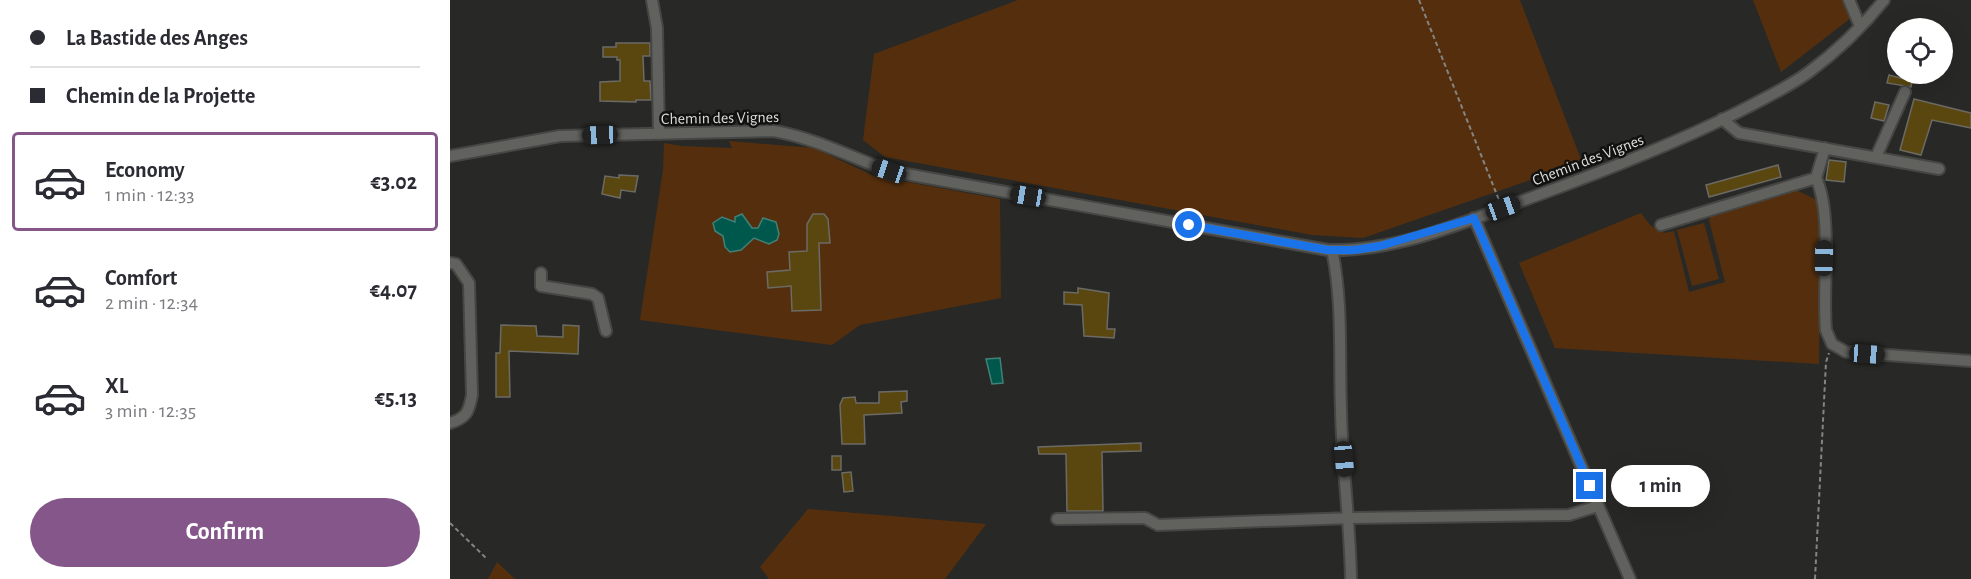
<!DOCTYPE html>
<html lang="en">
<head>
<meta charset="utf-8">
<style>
  :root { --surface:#fff; --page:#f7f7f7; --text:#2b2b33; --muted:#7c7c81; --line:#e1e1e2; --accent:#84568a }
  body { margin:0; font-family:"Alegreya Sans",sans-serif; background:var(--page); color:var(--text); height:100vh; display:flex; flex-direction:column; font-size:22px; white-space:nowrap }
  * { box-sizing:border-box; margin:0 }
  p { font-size:20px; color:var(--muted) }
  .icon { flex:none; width:33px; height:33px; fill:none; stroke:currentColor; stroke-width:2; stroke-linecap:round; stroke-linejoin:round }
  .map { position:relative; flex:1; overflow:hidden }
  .panel { display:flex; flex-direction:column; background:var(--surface); width:450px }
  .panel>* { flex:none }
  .guide { display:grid; align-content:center; height:132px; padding:0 30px; background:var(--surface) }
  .buttons { position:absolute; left:1437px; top:18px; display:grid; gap:12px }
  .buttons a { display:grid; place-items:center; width:66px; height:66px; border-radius:50%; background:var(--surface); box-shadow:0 6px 24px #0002; font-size:30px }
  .end { position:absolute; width:27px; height:27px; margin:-14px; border:8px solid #1a73e8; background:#fff; box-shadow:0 0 0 3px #fff }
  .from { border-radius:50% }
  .bubble { position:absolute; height:42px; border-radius:21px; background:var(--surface); box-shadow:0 6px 24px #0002; font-size:20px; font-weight:700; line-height:42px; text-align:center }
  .car { position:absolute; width:18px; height:36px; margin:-18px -9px; border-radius:8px; box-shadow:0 0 4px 2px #0007; background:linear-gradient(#222 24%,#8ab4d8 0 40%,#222 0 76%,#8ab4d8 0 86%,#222 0) }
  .guide b { display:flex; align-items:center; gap:21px; height:57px; font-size:22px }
  .guide b+b { border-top:2px solid var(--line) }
  .guide i { width:15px; height:15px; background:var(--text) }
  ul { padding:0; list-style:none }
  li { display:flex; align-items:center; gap:18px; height:99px; margin:0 12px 9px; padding:0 18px; border:3px solid transparent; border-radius:6px }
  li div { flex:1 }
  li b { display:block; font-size:22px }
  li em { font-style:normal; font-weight:700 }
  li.selected { border-color:var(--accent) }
  li>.icon { width:54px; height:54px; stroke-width:1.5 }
  .action { display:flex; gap:12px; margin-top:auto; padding:12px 30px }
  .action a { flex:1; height:69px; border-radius:36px; background:var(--accent); color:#fff; font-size:24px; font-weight:700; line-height:69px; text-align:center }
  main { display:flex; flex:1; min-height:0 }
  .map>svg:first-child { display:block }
</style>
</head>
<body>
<main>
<section class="panel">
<div class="guide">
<b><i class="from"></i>La Bastide des Anges</b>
<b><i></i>Chemin de la Projette</b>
</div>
<ul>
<li class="selected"><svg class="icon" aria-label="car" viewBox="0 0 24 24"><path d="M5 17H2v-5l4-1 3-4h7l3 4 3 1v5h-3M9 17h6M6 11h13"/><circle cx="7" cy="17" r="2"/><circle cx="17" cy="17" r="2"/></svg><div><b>Economy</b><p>1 min · 12:33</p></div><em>€3.02</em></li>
<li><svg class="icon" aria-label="car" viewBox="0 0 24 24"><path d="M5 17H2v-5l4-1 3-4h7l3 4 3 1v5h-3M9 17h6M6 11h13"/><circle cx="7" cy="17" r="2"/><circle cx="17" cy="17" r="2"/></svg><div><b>Comfort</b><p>2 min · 12:34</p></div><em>€4.07</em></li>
<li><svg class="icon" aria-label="car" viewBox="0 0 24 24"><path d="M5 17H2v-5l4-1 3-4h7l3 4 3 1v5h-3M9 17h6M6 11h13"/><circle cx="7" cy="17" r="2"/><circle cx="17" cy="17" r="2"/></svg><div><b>XL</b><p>3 min · 12:35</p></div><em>€5.13</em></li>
</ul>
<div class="action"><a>Confirm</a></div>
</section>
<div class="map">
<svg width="1521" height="579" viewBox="0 0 1521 579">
  <rect width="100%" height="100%" fill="#282926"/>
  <path fill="#552f0d" d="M568,0H1070L1132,162L913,238L862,235L435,157L413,140L424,54Z
    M1303,0H1406L1410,11L1331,72Z
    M279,141L364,148L424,176L550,199L551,298L410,325L382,345L190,320L213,170L214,143L231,146L282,148Z
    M1346,190L1367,200L1371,214L1369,364L1105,348L1069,263L1191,213L1200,225L1214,233L1224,231L1239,292L1275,282L1259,220L1262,214Z
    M1254,223L1269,279L1242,286L1227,230Z
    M358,509L536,524L495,579H319L310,567Z
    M47,562L65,579H38Z"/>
  <path fill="#00584d" stroke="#428078" stroke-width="1.5" d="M292,214L302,228H308L313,218L326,222L329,234L327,240L319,244L304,238L291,250L280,252L275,247L273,236L265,231L263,223L272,217L285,222V217Z
    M550,358L553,383L542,384L536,359Z"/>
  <path fill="#5a4710" stroke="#6b6a65" stroke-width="1.5" d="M166,43H200V56H193L194,81H200L201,100H186V102L150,101V82L170,81V60H167V57H153V47H166Z
    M1439,75L1462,81L1461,87L1437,83Z
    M1464,99L1521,113V128L1482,120L1471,155L1450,150Z
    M1425,102L1439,105L1434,121L1421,118Z
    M1379,160L1396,162L1394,182L1376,180Z
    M1328,165L1331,177L1259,197L1256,185Z
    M169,175L188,176L185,192L171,190L170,198L152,194L155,176L169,178Z
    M363,214H374L378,219L380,243H369L371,310L342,311L341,286L318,288L317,272L340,270L339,252L357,251V224Z
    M628,288L659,293L657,329H665L664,338L634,336L632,305L614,304V292L628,293Z
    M51,325L86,326L87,336L113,337V325L129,326L128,354L59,351L60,397H46V353H50Z
    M457,391V401L451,402L452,413L414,415L415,444H392L390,405L393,398L405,397L406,403H429V392Z
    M691,443V451L652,452L653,511H617L616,454H589L588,447Z
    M382,456H391V470H382Z
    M401,472L403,491L394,492L392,473Z"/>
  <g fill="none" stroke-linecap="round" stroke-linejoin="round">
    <g stroke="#464744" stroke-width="14">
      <path id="minor" d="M202,0L207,28L209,134
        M1399,0L1410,26
        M1272,119L1289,133L1489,169
        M0,156L110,136L324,131C364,138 401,157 439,171L878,250C951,252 1024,218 1091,194C1157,170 1221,145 1284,114C1309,101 1336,89 1359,72C1386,52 1413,26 1434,0
        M1426,157L1455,92
        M1366,178C1383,215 1372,286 1376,330L1382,344L1396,352L1521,361
        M1024,218L1180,579
        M1211,225L1366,178L1375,148
        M882,250C893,302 889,357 891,410C892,466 900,522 901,579
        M0,263L6,264L19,283L22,395C19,411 17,418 0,423
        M91,273V286L142,294L148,298L156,331
        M607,519L695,518L708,525L900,518L1119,515L1148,506"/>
    </g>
    <path stroke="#848582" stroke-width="2" stroke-dasharray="4.5 3" stroke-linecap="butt" d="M969,0L1049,200
      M0,523L37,559
      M1365,579L1376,362L1379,353"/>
    <use href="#minor" stroke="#61625e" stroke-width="10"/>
  </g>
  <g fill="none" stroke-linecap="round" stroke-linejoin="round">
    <path stroke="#1a73e8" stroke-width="8" d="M739,225L878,250H904L930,246L1024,218L1140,486"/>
  </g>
  <g text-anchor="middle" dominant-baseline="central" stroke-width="5" stroke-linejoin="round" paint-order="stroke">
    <g font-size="16" fill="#dddedc" stroke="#111210">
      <text transform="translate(270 118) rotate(-1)">Chemin des Vignes</text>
      <text transform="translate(1138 160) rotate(-21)">Chemin des Vignes</text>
    </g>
  </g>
</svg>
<div class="buttons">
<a><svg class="icon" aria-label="locate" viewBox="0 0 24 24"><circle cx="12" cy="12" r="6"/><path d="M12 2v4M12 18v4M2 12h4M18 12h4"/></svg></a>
</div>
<i class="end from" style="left:739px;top:225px"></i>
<i class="end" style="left:1140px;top:486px"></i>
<div class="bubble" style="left:1161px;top:465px;width:99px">1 min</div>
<i class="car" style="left:150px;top:135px;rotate:268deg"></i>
<i class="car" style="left:439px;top:171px;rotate:289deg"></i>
<i class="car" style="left:578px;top:196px;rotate:280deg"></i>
<i class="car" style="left:1053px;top:208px;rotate:70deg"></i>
<i class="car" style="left:1374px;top:258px;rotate:1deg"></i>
<i class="car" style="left:1417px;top:354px;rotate:94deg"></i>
<i class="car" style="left:894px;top:459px;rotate:175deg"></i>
</div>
</main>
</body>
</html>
